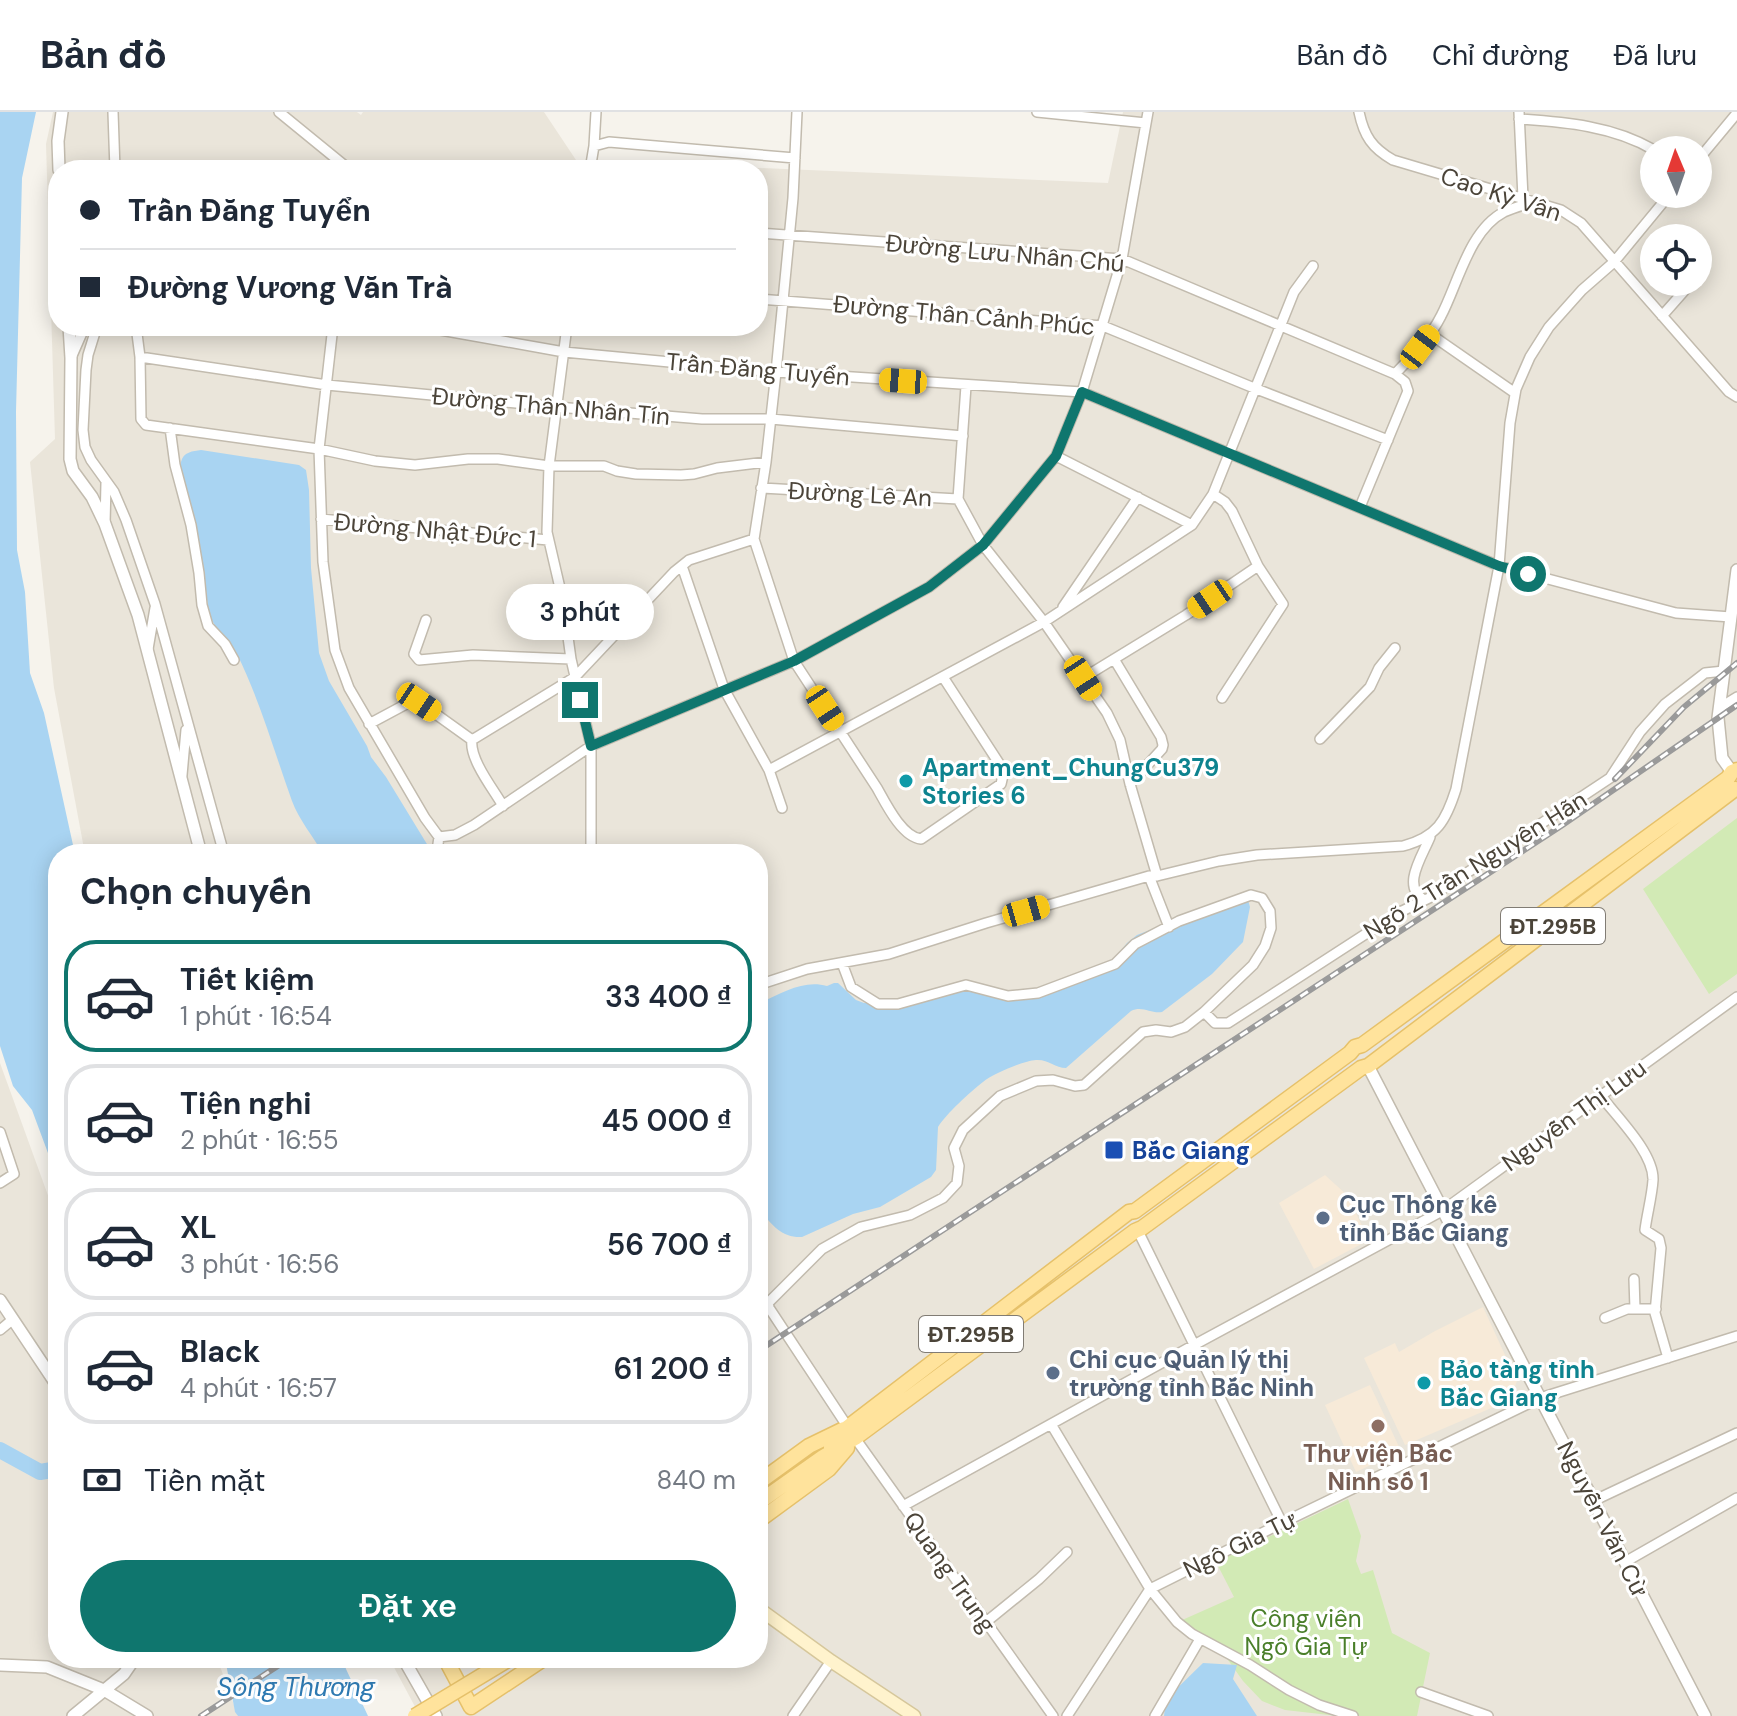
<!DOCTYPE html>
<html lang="vi">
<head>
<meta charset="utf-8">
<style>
  :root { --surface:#fff; --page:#f2f2f3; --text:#1f2937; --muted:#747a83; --line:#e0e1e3; --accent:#0f766e }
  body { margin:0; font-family:"DM Sans",sans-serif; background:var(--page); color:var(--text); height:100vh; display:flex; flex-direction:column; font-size:30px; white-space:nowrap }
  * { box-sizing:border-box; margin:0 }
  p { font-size:26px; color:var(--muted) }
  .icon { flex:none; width:44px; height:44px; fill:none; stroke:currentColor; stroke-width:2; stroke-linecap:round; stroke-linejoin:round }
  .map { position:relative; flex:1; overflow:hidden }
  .sheet { position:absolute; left:48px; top:732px; width:720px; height:824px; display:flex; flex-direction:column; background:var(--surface); border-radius:32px; box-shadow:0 4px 20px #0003 }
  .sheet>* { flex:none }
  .banner { position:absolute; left:48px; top:48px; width:720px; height:176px; border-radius:32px; box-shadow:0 4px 20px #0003; display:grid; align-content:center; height:176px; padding:0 32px; background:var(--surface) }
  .needle { width:52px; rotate:358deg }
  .tools { position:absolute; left:1640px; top:24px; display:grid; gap:16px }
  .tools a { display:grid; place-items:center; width:72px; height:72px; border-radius:50%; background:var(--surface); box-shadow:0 4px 20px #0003; font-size:40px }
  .end { position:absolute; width:36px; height:36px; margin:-18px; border:10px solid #0f766e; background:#fff; box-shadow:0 0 0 4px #fff }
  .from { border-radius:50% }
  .bubble { position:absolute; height:56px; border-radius:28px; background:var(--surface); box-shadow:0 4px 20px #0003; font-size:26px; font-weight:600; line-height:56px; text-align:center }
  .car { position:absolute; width:24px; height:48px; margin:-24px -12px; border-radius:10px; box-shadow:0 0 6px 2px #0007; background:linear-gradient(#f5c518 24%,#345 0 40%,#f5c518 0 76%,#345 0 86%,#f5c518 0) }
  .banner b { display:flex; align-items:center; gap:28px; height:76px; font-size:30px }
  .banner b+b { border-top:2px solid var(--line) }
  .banner i { width:20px; height:20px; background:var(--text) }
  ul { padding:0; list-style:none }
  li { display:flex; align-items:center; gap:24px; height:112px; margin:0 16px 12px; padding:0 16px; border:4px solid var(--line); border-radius:32px }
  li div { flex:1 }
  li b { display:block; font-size:30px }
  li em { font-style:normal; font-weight:600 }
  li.selected { border-color:var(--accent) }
  li>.icon { width:72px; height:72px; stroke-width:1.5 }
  h2 { padding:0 32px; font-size:36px; line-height:96px }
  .pay { display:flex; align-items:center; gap:20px; height:88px; padding:0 32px; font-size:30px }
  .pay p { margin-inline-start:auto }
  .cta { display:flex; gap:16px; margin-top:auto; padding:16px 32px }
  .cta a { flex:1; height:92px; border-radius:48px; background:var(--accent); color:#fff; font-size:32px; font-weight:600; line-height:92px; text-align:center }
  header { display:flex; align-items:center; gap:48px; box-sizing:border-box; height:112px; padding:0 40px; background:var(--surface); border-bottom:2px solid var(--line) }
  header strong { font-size:38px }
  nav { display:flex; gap:44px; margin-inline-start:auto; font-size:28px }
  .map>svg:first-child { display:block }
</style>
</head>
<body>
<header>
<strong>Bản đồ</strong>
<nav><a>Bản đồ</a><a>Chỉ đường</a><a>Đã lưu</a></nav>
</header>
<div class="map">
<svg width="1737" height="1604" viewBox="0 0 1737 1604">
  <rect width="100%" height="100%" fill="#f6f3ec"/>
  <path fill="#eae5da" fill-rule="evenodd" d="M53,0H357L361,3L363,0H544L576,48L1108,71L1123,0H1737V1604H420L389,1546H758V742H85L54,576L30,350L55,327L46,32ZM1654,38H1698V82H1654ZM58,58H758V214H58ZM1654,126H1698V170H1654Z
    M0,951L58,1111V1546H217L238,1604H0Z"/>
  <path fill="#f7ead8" d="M1325,1063L1347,1083L1369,1128L1314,1157L1279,1091Z
    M1483,1195L1517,1269L1510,1288L1405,1333L1364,1246L1395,1231L1399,1240L1435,1219Z
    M1370,1273L1401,1339L1356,1360L1325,1293Z"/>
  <path fill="#d2eab5" d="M1737,706V862L1709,882L1643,777Z
    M1348,1387L1361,1424L1356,1449L1361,1462L1373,1458L1392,1521L1430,1541L1417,1604H1338L1285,1598L1262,1589L1243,1569L1223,1541L1197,1533L1180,1509L1234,1485L1216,1450Z"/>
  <path fill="#a9d4f2" d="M0,0H36L22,66L16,300L17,438L25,480L30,561L44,601L75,742H58V1068L32,998L13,974L0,934Z
    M201,338L299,353L306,358L309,378L311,456L319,541L329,569L367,634L371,645L386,665L433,742H323C313,724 299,708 292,689C274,639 260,588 236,540C230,528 219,521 214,512C207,499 207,484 205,470C200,442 196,413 188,386C185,375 179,362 181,350C183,340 193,339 201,338Z
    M1237,784L1248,788L1250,795L1243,830L1212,862L1162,900C1151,902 1142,893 1131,899L1066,956C1055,956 1048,947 1036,948C1023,949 993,962 983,970C970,980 946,1002 938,1015L936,1058L931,1065L880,1095L853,1102L802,1125C780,1126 771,1111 758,1096V892C780,882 803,867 827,874L834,871H838L856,888L864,891L889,889L957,871L1009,885L1094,858L1113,848L1127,831L1137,823Z
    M225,1546H343L346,1557L368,1604H238L235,1600Z
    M1203,1551L1237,1553L1233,1567L1257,1604H1164L1166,1587Z"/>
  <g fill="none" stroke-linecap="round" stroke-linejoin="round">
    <path stroke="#a9d4f2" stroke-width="16" d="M0,1338L40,1360L58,1357"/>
    <g stroke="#c2bbae" stroke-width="12">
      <path id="minor" d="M113,0L115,58
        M279,0L350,58
        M797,0L793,86L776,260L766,350L754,427L794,549L877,676C886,692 902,725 921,727L1001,672L1004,659L943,565
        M1037,0L1146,11
        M1359,0C1364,24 1372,36 1393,48L1561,98L1581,111L1729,280L1737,285
        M1519,0L1523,86
        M1519,7C1565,10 1613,14 1654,38
        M594,34L609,30L795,46
        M1698,48L1737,1
        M590,58L594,34L596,0
        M758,121L1122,147L1395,262L1405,270L1408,279L1360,395
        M1698,163L1702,158
        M758,187L1103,214L1254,276L1388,328
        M1662,204L1692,170
        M97,214L88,243L86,258L83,318L85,335L91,348L114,380L126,408L155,492L224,742
        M136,214L140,245L141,307L146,313L319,337L375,349L415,353L468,347H498L549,354H604L617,359L636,362L681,363L694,362L717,356L766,350
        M333,214L319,337L323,450L335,538L349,576L425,706L439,725L455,723L474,713L591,634L794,549L929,475L983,433L1056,344L1082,280L1122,147L1148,0
        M418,214L564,240L776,260L1082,280L1499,454L1676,501L1731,505
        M567,214L549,354L547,420L563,489L571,547L591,634V742
        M1430,222L1515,281
        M140,245L327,273L557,295L702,307H771L963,324
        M71,246L85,214
        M1395,262C1412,244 1430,226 1441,204C1458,172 1469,118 1504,100C1513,96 1523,93 1533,90
        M170,316L175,353L191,413L199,461L202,493L208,514L225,532L234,548
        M1056,344L1192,413
        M761,376L958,387L983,433L1044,510L1107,601L1120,628L1130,672L1157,764
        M1213,382L1225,390L1232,399L1258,454L1283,492L1222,586
        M958,387L966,274
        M321,407L548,428
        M105,412L106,371
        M682,454L724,577L769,658L782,696
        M1063,495L1138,385
        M426,508L414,542L419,548L473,543L571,547
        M148,537L155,496
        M1114,547L1161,625L1163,633L1162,637L1130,672
        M1083,566L1186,503L1258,454
        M1719,596L1737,585
        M369,612L410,590H419L472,628
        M1320,627L1370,575L1379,556L1395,536
        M769,658L1044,510L1192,413L1213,382L1294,180L1313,154
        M182,663L186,618
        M503,694C494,678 469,647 472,628L575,565L674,460L689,448L754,427
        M439,725L438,732L440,742
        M1149,764L1169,815
        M1424,788C1401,774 1422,745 1430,725
        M758,873L807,857L889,842L986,811L1149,764H1157L1219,749L1257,743L1403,734C1437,725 1446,709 1456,677L1499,454L1510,311L1516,277L1530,245L1549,215L1582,178L1614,150L1670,82
        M1204,900L1215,911H1228L1398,801L1429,786L1610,666L1640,620L1665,592L1705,561L1724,559
        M1601,984C1617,1005 1654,1041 1653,1068C1652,1084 1647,1102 1645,1118L1659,1127L1661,1136L1655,1201L1668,1246
        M0,1020L14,1062L0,1071
        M1138,1119L1282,1411
        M1634,1167L1635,1197H1656
        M758,1179L855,1326L1053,1604
        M767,1192L822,1137L861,1115L910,1103L943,1086L957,1071L959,1054L954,1036L963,1018L1000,984L1036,969L1053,968L1075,974L1084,973L1143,920L1156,918L1171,920L1185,915L1204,900L1253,853L1265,834L1271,816L1270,799L1262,786L1251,783L1179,809L1135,832L1115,852L1038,881L1008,884L966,873L898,892H878L851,875L842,851
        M758,1201L769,1195
        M1605,1206L1627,1197H1635
        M0,1218L12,1208
        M1051,1312L1150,1477L1177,1510L1192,1522L1250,1553L1289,1578L1319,1593L1353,1604
        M1593,1389L1737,1321
        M903,1394L1194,1233L1442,1099L1737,885
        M1625,1450L1737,1386
        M986,1510L1039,1467L1067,1440
        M1421,1580L1488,1604
        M793,1604L831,1549
        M1067,1604L1150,1477L1282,1411L1540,1286L1737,1224
        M1155,1604L1200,1527"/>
    </g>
    <g stroke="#c2bbae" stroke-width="14">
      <path id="tertiary" d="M59,58L58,29L62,0
        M69,214L71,246L70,347L73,359L92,385L105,412L138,503L201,742
        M1732,660L1722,646L1718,606L1737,458
        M1368,954L1705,1604
        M0,1188L58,1275
        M403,1546L436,1604
        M0,1553L47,1555L104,1578L147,1604
        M73,1604L124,1562L135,1546"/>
    </g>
    <g stroke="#d6c79b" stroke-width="15">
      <path id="secondary" d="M758,1496L831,1549L914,1604"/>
    </g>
    <g stroke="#e6c16a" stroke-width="17">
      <path id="primary" d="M831,1336L848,1315L1129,1100L1135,1099L1350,941L1355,935L1362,933L1728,666L1732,660L1737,658
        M758,1371L809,1334L844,1317
        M758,1391L823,1345L855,1326L1135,1119L1142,1116L1361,956L1368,954L1735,677
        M758,1409L829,1357L847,1336
        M445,1546L471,1595L545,1546"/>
    </g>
    <use href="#minor" stroke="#fff" stroke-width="9"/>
    <use href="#tertiary" stroke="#fff" stroke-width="11"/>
    <use href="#secondary" stroke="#fff3cd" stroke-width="12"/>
    <use href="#primary" stroke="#ffe39c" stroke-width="14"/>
    <g stroke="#9a9a9a" stroke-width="6">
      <path id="rail" d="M1615,667L1684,595L1737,551
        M758,1239L1561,714L1737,593
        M201,1604L290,1546"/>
    </g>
    <use href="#rail" stroke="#fff" stroke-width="3" stroke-dasharray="9" stroke-linecap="butt"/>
    <g stroke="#e6c16a" stroke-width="17" stroke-linecap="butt">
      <path id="primary-bridge" d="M415,1604L511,1546"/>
    </g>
    <use href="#primary-bridge" stroke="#ffe39c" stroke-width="14"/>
  </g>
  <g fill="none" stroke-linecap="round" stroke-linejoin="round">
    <path stroke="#0f766e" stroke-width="10" d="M580,588L591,634L794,549L929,475L983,433L1056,344L1082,280L1499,454L1528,462"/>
  </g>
  <g fill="#0f9aa8" stroke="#fff" stroke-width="3">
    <circle cx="906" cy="669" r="8"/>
    <circle cx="1424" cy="1271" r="8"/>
  </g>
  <rect fill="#1a4fb4" stroke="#fff" stroke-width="3" x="1104" y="1028" width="20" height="20" rx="4"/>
  <g fill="#5c6f8a" stroke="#fff" stroke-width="3">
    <circle cx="1323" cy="1106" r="8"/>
    <circle cx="1053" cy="1261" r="8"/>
  </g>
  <circle fill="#8d6e63" stroke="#fff" stroke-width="3" cx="1378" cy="1314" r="8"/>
  <g text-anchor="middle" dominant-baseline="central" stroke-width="6" stroke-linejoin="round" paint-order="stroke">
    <g fill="#fff" stroke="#817c74" stroke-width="2">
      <rect x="1501" y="796" width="104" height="36" rx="6"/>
      <rect x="919" y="1204" width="104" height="36" rx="6"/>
    </g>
    <g font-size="22" font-weight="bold" fill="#4b4439">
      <text x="1553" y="814">ĐT.295B</text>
      <text x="971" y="1222">ĐT.295B</text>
    </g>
    <g font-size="24" fill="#4b4439" stroke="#fff">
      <text transform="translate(1501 82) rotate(18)">Cao Kỳ Vân</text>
      <text transform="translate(1005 141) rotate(5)">Đường Lưu Nhân Chú</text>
      <text transform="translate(964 203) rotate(5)">Đường Thân Cảnh Phúc</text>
      <text transform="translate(758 257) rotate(5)">Trần Đăng Tuyển</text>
      <text transform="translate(551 294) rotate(5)">Đường Thân Nhân Tín</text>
      <text transform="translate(860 382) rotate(3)">Đường Lê An</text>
      <text transform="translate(435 418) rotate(5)">Đường Nhật Đức 1</text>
      <text transform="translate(1475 753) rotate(-32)">Ngõ 2 Trần Nguyên Hãn</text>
      <text transform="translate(1574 1003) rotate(-36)">Nguyễn Thị Lưu</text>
      <text transform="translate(1603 1407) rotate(63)">Nguyễn Văn Cừ</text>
      <text transform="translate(1240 1432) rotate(-26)">Ngô Gia Tự</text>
      <text transform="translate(950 1460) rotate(55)">Quang Trung</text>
    </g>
    <g font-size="24" font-weight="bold" fill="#0d838f" stroke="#fff" text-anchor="start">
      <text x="922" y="655">Apartment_ChungCu379<tspan x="922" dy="28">Stories 6</tspan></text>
      <text x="1440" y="1257">Bảo tàng tỉnh<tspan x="1440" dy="28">Bắc Giang</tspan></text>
    </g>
    <g font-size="24" font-weight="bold" fill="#164399" stroke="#fff" text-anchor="start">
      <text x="1132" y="1038">Bắc Giang</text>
    </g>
    <g font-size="24" font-weight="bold" fill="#4e5e75" stroke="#fff" text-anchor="start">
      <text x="1339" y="1092">Cục Thống kê<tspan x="1339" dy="28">tỉnh Bắc Giang</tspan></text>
      <text x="1069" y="1247">Chi cục Quản lý thị<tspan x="1069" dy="28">trường tỉnh Bắc Ninh</tspan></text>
    </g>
    <g font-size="24" font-weight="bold" fill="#785e54" stroke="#fff">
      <text x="1378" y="1341">Thư viện Bắc<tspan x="1378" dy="28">Ninh số 1</tspan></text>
    </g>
    <g font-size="24" fill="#4a7f2a" stroke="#fff">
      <text x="1306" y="1506">Công viên<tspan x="1306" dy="28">Ngô Gia Tự</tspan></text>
    </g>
    <g font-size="26" font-style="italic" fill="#2e7ab2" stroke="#fff">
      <text x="296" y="1575">Sông Thương</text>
    </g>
  </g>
</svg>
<div class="tools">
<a><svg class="needle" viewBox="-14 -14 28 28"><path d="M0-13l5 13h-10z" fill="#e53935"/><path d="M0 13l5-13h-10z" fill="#747a83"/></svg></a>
<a><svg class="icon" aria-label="locate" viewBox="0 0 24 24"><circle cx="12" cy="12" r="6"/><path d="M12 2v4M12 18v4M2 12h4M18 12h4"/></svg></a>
</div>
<i class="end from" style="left:1528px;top:462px"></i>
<i class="end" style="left:580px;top:588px"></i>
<div class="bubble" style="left:506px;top:472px;width:148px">3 phút</div>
<i class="car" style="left:1420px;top:235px;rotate:37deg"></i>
<i class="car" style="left:903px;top:269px;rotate:274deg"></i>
<i class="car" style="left:1210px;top:487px;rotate:236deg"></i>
<i class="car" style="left:1083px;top:566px;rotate:147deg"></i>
<i class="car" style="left:419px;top:590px;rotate:124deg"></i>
<i class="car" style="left:825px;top:596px;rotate:147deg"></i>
<i class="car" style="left:1026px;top:799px;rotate:74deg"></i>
<div class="banner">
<b><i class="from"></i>Trần Đăng Tuyển</b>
<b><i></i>Đường Vương Văn Trà</b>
</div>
<section class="sheet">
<h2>Chọn chuyến</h2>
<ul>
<li class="selected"><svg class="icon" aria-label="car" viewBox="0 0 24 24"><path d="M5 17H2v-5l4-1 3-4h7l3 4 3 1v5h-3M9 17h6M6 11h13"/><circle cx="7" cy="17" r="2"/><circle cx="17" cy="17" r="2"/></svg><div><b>Tiết kiệm</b><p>1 phút · 16:54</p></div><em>33 400 ₫</em></li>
<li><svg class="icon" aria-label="car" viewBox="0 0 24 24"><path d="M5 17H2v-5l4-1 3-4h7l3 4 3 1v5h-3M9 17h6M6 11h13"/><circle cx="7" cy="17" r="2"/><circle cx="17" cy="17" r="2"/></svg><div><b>Tiện nghi</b><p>2 phút · 16:55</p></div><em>45 000 ₫</em></li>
<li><svg class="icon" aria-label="car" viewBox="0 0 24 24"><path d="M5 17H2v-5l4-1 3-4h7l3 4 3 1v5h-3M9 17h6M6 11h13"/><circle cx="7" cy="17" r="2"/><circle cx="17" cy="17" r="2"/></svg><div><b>XL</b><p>3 phút · 16:56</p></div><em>56 700 ₫</em></li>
<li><svg class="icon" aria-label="car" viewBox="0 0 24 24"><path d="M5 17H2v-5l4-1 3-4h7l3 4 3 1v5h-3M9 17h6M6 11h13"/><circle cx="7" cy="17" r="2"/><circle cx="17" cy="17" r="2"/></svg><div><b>Black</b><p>4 phút · 16:57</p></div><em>61 200 ₫</em></li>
</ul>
<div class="pay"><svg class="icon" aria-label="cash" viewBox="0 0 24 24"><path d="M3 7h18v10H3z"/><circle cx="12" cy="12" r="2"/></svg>Tiền mặt<p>840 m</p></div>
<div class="cta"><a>Đặt xe</a></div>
</section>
</div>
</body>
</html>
